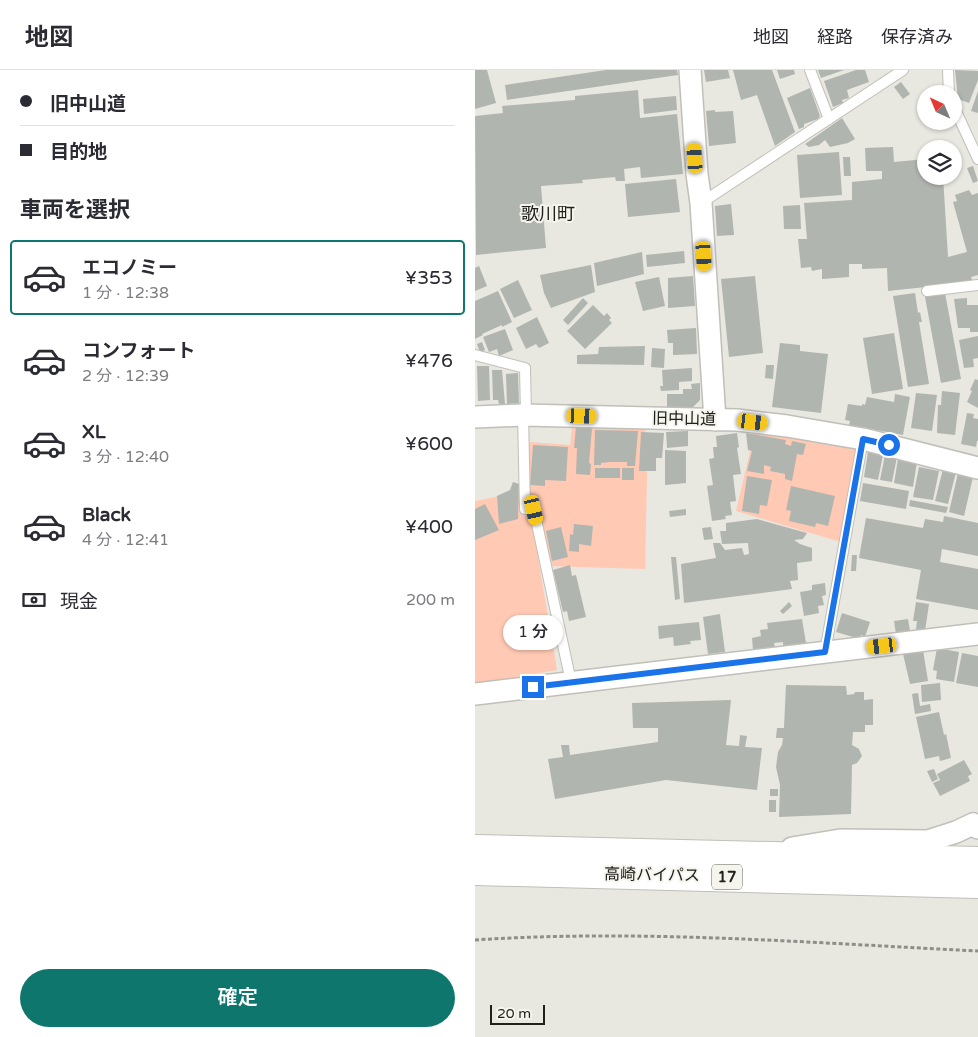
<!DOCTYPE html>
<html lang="ja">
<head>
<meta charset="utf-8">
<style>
  :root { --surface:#fff; --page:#f2f2f3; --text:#2b2b33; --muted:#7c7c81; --line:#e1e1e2; --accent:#0f766e }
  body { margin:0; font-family:"Varela Round","Noto Sans JP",sans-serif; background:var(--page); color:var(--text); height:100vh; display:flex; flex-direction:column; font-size:19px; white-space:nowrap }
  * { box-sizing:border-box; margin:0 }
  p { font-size:16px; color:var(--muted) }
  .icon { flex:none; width:28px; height:28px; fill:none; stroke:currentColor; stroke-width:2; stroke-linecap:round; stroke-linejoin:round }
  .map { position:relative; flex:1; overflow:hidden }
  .sheet { display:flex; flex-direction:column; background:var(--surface); width:475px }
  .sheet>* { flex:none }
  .banner { display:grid; align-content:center; height:110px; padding:0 20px; background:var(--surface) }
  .needle { width:32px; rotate:316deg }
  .fabs { position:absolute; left:442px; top:15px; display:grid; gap:10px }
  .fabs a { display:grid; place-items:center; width:45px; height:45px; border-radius:50%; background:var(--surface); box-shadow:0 1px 4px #0004; font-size:25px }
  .scale { position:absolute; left:15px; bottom:12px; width:55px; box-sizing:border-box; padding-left:5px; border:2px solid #20201d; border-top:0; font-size:14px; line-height:18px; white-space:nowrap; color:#20201d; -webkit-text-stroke:4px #f5f5ed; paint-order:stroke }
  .end { position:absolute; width:22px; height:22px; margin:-11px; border:6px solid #1a73e8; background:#fff; box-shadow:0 0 0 2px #fff }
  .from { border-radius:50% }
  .bubble { position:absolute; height:35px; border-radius:18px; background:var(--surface); box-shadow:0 1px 4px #0004; font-size:16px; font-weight:600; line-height:35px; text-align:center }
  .car { position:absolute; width:15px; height:30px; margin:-15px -8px; border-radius:6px; box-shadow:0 0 4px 1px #0007; background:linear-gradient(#f5c518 24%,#345 0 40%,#f5c518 0 76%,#345 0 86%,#f5c518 0) }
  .banner b { display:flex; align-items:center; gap:18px; height:48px; font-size:19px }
  .banner b+b { border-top:1px solid var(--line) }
  .banner i { width:12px; height:12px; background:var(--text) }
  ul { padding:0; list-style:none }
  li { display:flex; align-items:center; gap:15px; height:75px; margin:0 10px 8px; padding:0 10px; border:2px solid transparent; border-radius:5px }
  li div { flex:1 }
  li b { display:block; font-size:19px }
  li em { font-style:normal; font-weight:600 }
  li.on { border-color:var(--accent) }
  li>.icon { width:45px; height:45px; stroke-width:1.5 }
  h2 { padding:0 20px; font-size:22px; line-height:60px }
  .pay { display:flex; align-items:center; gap:12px; height:55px; padding:0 20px; font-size:19px }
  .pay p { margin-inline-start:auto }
  .button { display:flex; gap:10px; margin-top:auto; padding:10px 20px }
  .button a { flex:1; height:58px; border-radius:30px; background:var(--accent); color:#fff; font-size:20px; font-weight:600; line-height:58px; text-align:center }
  header { display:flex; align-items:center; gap:30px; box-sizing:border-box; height:70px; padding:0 25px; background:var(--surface); border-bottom:1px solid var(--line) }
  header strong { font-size:24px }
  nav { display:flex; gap:28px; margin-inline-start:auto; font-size:18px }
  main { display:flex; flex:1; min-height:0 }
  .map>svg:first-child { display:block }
</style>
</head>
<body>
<header>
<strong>地図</strong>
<nav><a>地図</a><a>経路</a><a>保存済み</a></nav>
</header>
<main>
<section class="sheet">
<div class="banner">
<b><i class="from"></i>旧中山道</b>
<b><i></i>目的地</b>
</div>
<h2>車両を選択</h2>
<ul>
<li class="on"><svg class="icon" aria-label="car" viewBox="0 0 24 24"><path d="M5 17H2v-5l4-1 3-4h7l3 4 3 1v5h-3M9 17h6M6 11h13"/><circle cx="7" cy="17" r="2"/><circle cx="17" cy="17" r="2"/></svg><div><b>エコノミー</b><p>1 分 · 12:38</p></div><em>¥353</em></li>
<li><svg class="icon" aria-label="car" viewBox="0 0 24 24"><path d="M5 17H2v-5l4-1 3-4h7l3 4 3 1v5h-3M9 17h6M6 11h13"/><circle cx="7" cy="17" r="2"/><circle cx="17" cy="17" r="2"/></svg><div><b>コンフォート</b><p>2 分 · 12:39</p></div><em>¥476</em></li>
<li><svg class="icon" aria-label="car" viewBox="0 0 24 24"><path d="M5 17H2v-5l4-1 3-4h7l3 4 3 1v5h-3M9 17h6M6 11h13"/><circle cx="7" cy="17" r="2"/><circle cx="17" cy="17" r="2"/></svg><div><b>XL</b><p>3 分 · 12:40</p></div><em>¥600</em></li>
<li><svg class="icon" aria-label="car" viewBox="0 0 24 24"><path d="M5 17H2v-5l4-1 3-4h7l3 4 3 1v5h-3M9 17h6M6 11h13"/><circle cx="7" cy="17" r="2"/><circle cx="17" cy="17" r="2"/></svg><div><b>Black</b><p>4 分 · 12:41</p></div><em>¥400</em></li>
</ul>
<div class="pay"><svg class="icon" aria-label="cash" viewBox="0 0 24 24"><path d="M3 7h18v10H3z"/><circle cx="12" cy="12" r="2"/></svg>現金<p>200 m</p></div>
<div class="button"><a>確定</a></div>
</section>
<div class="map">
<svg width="503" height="967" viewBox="0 0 503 967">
  <rect width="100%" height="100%" fill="#e8e7e0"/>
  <path fill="#ffc9b4" d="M98,351L170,357L172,407L170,499L74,496L66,437L55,432L54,372L95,375Z
    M281,356L382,375L366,472L261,441Z
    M47,422L49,446H56L82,600L0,614V431Z"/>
  <path fill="#b1b5af" d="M0,0H12L21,33L0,39Z
    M131,0H202L203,5L32,30L30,15Z
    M229,0H253L255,8L231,12Z
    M258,0H297L320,62L300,76L282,25L266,30Z
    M302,0H319L320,4L305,9Z
    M343,0H369L346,8Z
    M381,0H390L394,12L372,20L374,28L367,30L368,33L358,37L349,11Z
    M480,0L503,1V10L494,33L483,29Z
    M426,12L435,24L428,29L419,17Z
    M335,18L345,46L343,49L329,54V57L324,59L312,28Z
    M163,20L165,48L202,44L208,104L166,108L165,97L149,99L150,111H141L140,107L107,110L108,113L66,116L71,178L1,185L0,46L28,43L27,36L100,30V26Z
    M503,21V43L496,41Z
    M201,26L202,40L169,44L168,29Z
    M240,40V42L258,41L261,73L234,76L231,41Z
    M367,48L380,69L373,73L355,77L350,70L344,75L334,77L330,74Z
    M418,77L419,92L451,89V106H468L473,187L492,182L478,132L482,131L480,125L494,120L497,125L503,123V205L496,207L498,212L413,221L412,198L387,199V194H374V207L347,209V199L337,201L336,197L326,198L323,169H332L329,133L377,130V112L407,109V101H391L390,78Z
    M364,82L367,125L325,128L322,85Z
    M368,87H375L376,106H369Z
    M498,96L503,111L498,113L492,98Z
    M201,109L205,142L153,147L150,114Z
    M256,134L259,165L242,166L240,136Z
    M325,135L326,159H309L308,136Z
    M209,181L210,193L172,197L171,185Z
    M167,182L169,204L122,216L119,193Z
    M116,195L120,222L76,238L69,223L65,205Z
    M4,196L12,216L0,221V198Z
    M218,206L220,236L193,238V208Z
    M280,206L288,283L254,287L246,209Z
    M184,207L190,236L168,241L160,212Z
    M43,210L57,240L39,248L25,219Z
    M23,221L37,252L27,257V255L7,264L8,265L0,269V231Z
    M440,223L443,243L445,242L447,252H444L454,314L433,317L418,226Z
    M470,223L486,309L466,313L450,227Z
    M108,228L113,233L93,255L88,250Z
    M492,228V235H503V262H495V258H483L479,229Z
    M118,235L129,246L132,243L136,248L134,250L137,253L110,279L92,261Z
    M62,247L74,273L64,278L61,274L51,279L41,258Z
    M221,258L222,284L198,285V273H193L192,260Z
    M30,259L38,280L24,286L22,279L14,282L8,267Z
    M419,263L428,319L397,324L388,268Z
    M503,266V288L498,289L499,297L489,298L484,270Z
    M7,272L10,280L5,282L2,274Z
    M305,273L325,275V281L353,284L346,343L297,337Z
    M170,276L169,295L102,294V285L123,284L124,277Z
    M177,278L190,279L189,298L176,297Z
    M291,295H299L298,309L290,308Z
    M2,296H14L15,330L3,331Z
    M217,298V311L204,312V320L186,321L185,316H188L187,300Z
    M17,300H27L30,334H24L23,330H18Z
    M43,303L44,333L32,334L31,304Z
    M500,309L503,310V338L492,332L497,321L495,320Z
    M225,313V330L217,338H192V324H208V319H217L216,314Z
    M467,321L485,323L480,365L462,363L463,335H466Z
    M441,323L462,325L457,361L436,358Z
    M420,324L435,327L428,365L374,355L375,351L370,350L373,334L387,336V334L390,335L392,327L419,332Z
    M492,343L499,344L498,348L503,349V371H502L501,377L486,374Z
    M101,357L117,358L114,393L116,394L115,405L101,404L102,378H99Z
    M120,360L163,361L160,396H152V392H135L126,393V395H119Z
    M213,361V376L192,378L191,362Z
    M166,362L189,363L187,388H181V401H164Z
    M262,363L264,377L262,378L266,404L258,405L261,431L255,432L257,445L250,446L251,449L237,451L232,416L238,415L234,389L239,388L238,377H242L241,366Z
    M271,363L311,370L310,374L316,376L317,371L331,374L328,385L322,384L317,411L310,409V404L295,401L296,397L289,395V404L272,401L277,381L273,380Z
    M58,375L93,377L91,411L70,410V416L55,415Z
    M190,380L211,381V413L190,415Z
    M393,382L408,385L403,410L389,407Z
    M410,385L422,387L417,412L405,410Z
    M423,389L442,392L438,417L419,413Z
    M444,397L464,401L458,430L438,427Z
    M120,398H145V408H120Z
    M147,398H159V410H147Z
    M468,399L481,402L473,434L460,431Z
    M483,403L498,407L489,446L474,442Z
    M272,406L297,410L292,436L285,435L284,444L267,441Z
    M38,412L44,414L43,449L24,454L22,426L35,420Z
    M388,413L434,421L431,439L385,431Z
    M316,416L360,426L353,456L341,453L340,457L314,451L316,441L311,440Z
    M435,430L473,437L471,443L434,436Z
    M10,434L24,460L0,470V439Z
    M211,439V445L195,447L194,441Z
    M469,446L503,453V486L467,479L465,492L503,499V540L441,529L446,500L384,488L391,448L448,458L450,449L468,452Z
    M282,449L332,463L328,469L319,470L325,474L337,478V491L322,493L323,510L315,511L317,519L209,533L206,494L241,488L238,473H245L250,480L267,478L269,485L274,484L273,473L247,474L245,461H251V453Z
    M99,454L118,456L116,476L104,474V482L94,481L95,464L98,465Z
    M86,457L93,487L77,491L71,461Z
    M236,457L238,469L229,470L227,458Z
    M377,485H382L381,501H376Z
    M196,487H201L205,529L200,530Z
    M95,495L97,506L101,505L111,547L94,551L92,541L88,542L78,500Z
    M350,513L351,525L347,526L349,535L343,536L344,543L329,546L325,522L337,520V515Z
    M314,532L317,536L308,544L305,541Z
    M441,532L454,534L450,561L441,559L442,551H438Z
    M367,543L395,552L390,567L386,565L385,569L361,562Z
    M245,544L250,582L233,584L228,547Z
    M327,549L331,573L308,576V572L299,573L300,577L278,580L277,568L286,566L285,560L293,559L292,553Z
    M433,549L435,561L421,564L419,551Z
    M224,552L226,570L215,571L216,574L199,576L198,567L184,569L183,556Z
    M462,578L484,582L479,612L461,609L462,601L458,600Z
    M448,580L453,611L435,614L428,584Z
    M487,583L503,586V617L481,613Z
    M465,613L466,630L447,632L446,615Z
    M311,615L371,616L372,625L379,624L380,622H389V630L398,629V655H390V662H378L377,675L384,679L387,686L382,693L377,695L376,744L304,747L305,715L301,697L303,682L307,675L308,668H301L302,658H309Z
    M443,623L445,636L455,634L456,641L440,644L437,624Z
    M256,630L251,675L264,676L265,665L272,666L270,677L287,678L282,720L191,710L80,729L73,689L88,687L86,675H94L95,685L183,672V658H158L157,633Z
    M464,642L469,665L471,664L476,688L465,691L464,686L450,689L441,647Z
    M489,690L497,704L493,706L495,711L465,726L458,713L465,710L462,704Z
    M459,699L463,709L457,712L452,701Z
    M295,719H303V726H295Z
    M294,730H301V742H294Z"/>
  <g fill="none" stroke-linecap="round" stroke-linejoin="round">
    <g stroke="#c0bfb8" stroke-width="12">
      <path id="lane" d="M335,0L354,49
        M473,0L474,24
        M479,37L503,89
        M226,133L428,0
        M452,221L503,215
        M0,285L50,298L51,345
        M48,345L50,439L59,440L96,612
        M350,582L388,369"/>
    </g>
    <g stroke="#c0bfb8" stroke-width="24">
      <path id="street" d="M215,0L222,104L226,133L240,350
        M0,347L48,345L262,350L312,356L388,369L503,398
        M0,624L503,564
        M317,778L365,770L453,771L481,762L498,754L503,758"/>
    </g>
    <g stroke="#c0bfb8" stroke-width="30">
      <path id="highway" d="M0,779L503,791
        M0,801L503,814"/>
    </g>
    <path stroke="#8e8e88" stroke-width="3" stroke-dasharray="4 2.5" stroke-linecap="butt" d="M0,870C166,859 337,873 503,881"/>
    <use href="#lane" stroke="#fff" stroke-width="10"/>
    <use href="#street" stroke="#fff" stroke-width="21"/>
    <use href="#highway" stroke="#fff" stroke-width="28"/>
  </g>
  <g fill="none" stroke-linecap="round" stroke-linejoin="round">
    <path stroke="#1a73e8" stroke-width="6" d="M58,617L350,582L388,369L414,375"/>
  </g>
  <g text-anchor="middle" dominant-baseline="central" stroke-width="4" stroke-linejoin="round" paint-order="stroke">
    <rect fill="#f5f5ed" stroke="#60605b" stroke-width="1" x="237" y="794.5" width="30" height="25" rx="4"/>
    <g font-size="15" font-weight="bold" fill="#20201d">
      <text x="252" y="807">17</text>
    </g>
    <g font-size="16" fill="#20201d" stroke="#f5f5ed">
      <text transform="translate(209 349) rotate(1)">旧中山道</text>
      <text transform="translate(177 805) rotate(1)">高崎バイパス</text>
    </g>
    <g font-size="18" fill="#20201d" stroke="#f5f5ed">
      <text x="73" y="144">歌川町</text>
    </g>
  </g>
</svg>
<div class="fabs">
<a><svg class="needle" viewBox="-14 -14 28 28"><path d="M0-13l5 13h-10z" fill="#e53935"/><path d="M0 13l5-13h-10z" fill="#7c7c81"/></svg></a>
<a><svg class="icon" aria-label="layers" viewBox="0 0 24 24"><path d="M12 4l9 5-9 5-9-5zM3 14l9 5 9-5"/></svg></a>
</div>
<div class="scale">20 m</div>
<i class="end from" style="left:414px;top:375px"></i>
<i class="end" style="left:58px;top:617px"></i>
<div class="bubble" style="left:28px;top:545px;width:60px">1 分</div>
<i class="car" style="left:220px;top:88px;rotate:356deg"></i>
<i class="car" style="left:229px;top:186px;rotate:176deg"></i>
<i class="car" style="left:107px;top:346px;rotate:92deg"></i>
<i class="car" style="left:278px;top:352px;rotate:97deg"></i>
<i class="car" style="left:59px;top:440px;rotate:167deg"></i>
<i class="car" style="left:407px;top:576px;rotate:263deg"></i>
</div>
</main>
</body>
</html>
